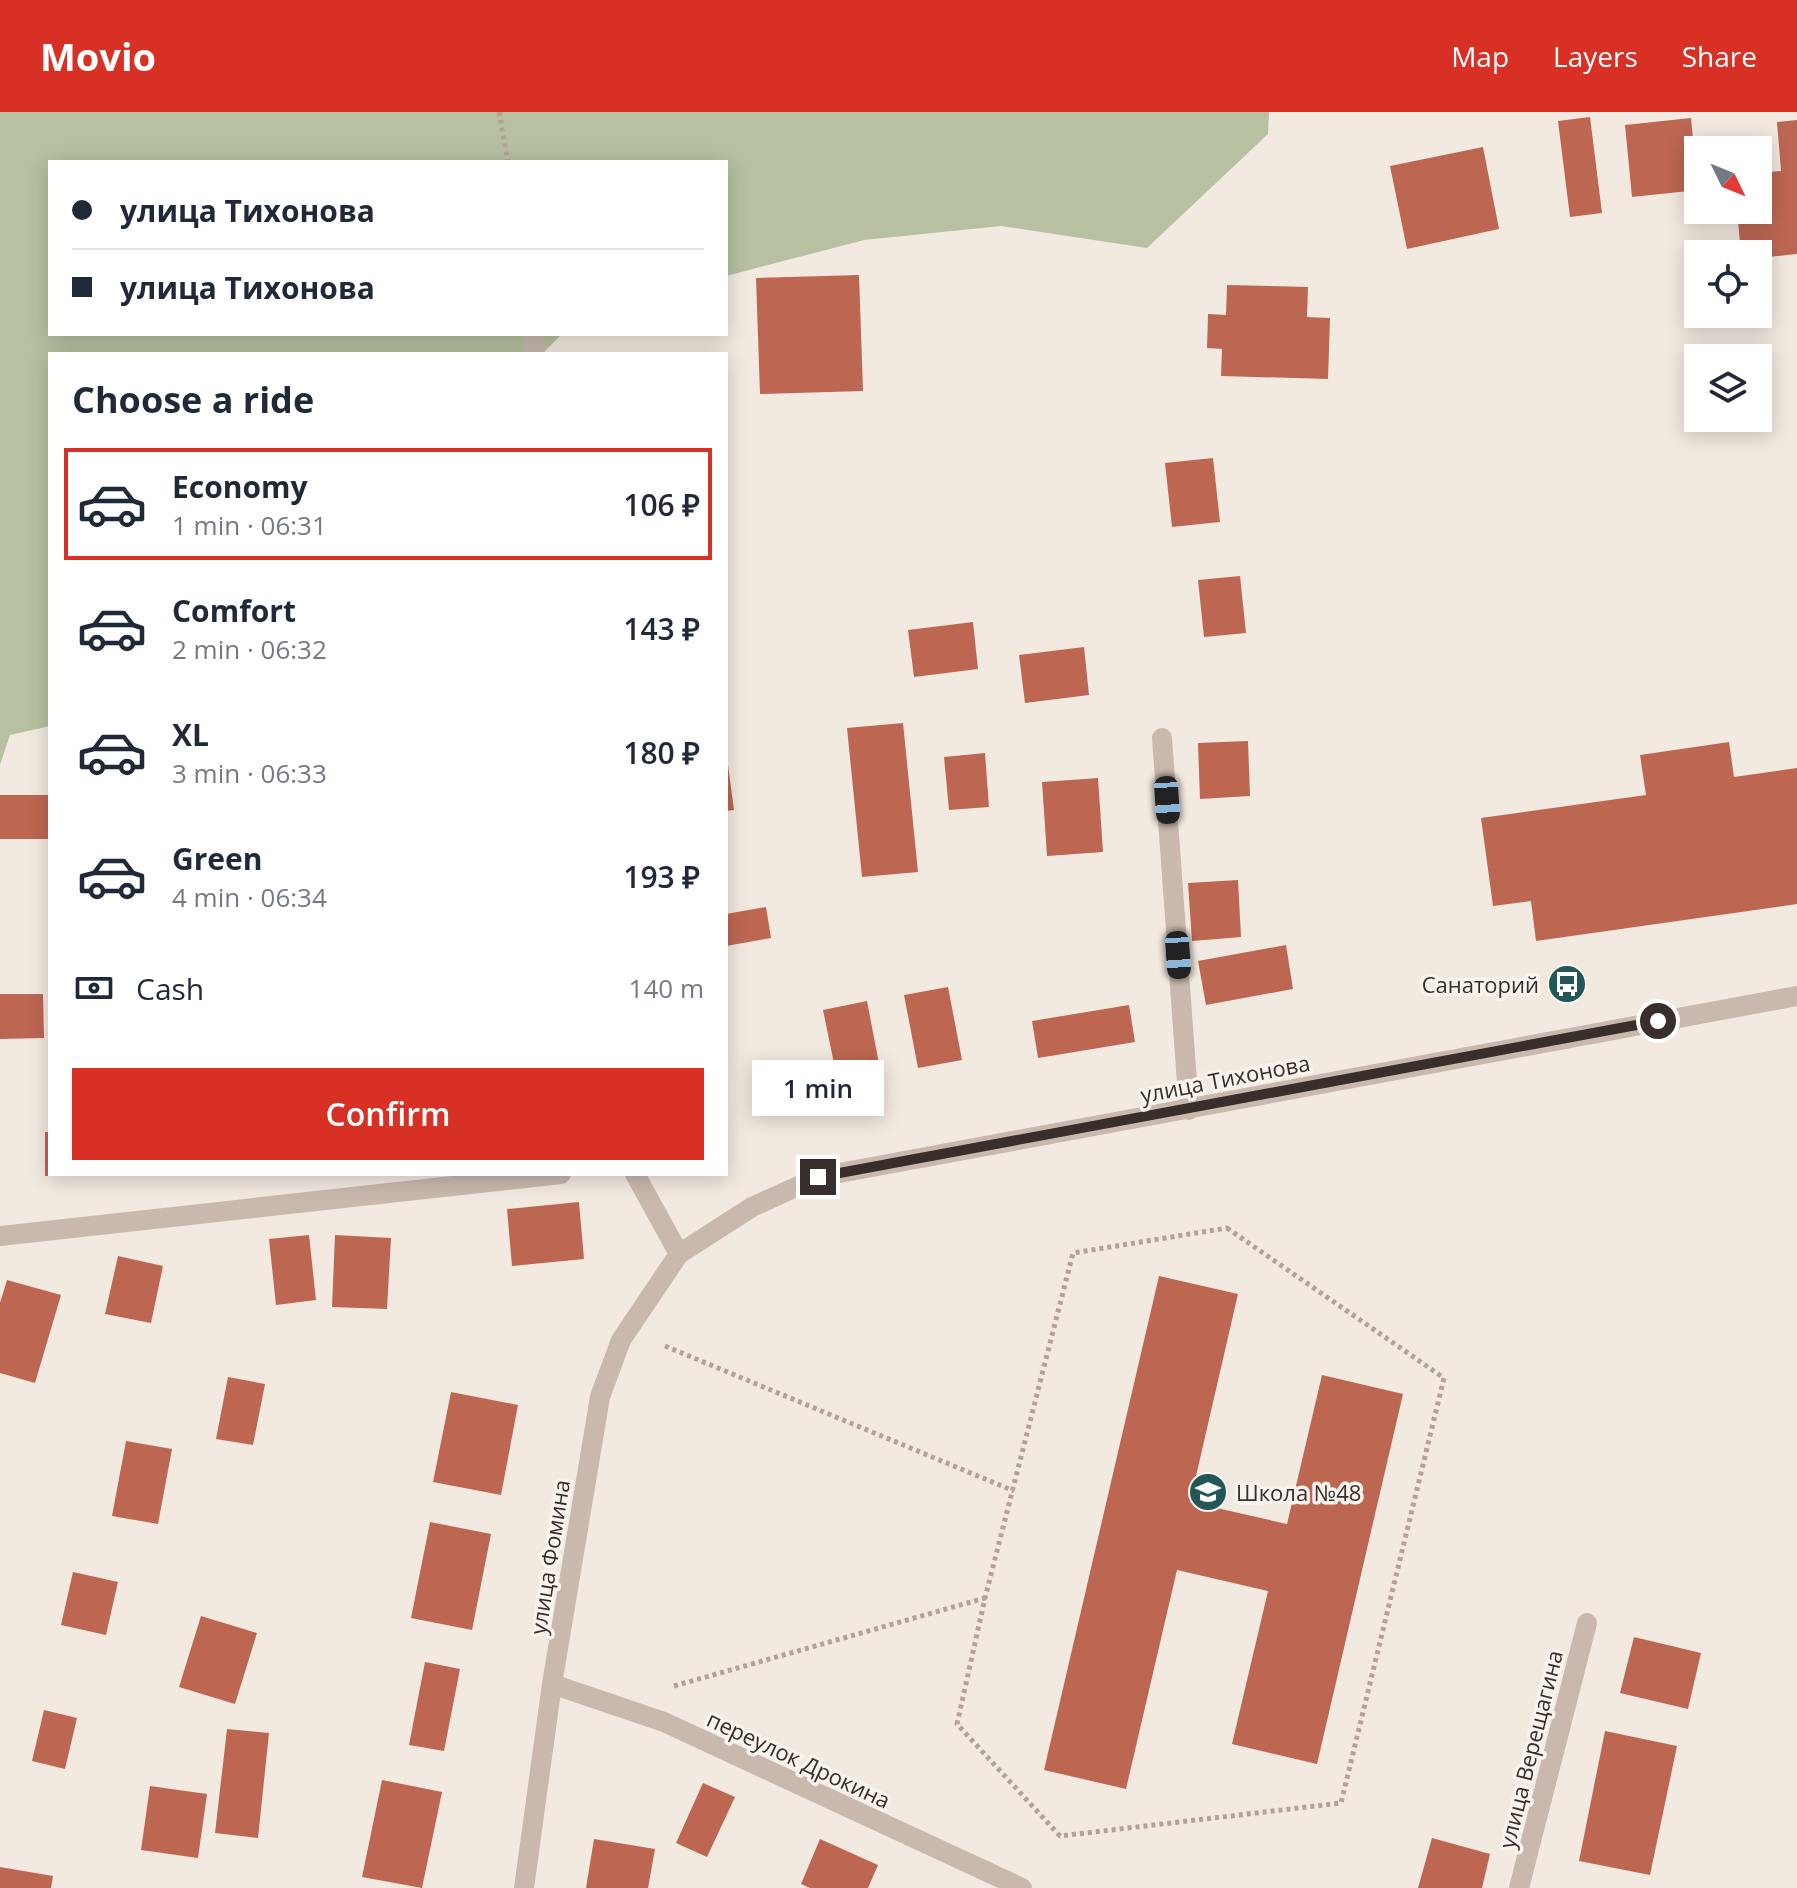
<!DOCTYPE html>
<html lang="en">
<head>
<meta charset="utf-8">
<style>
  :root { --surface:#fff; --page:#f2f2f3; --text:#1f2937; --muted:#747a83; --line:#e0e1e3; --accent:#d93025 }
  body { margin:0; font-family:"Open Sans",sans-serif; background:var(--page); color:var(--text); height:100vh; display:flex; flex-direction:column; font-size:30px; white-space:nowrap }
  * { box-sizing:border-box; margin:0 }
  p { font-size:26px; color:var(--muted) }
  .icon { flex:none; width:44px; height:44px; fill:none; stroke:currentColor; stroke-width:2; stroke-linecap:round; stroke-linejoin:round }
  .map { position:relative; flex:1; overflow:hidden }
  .details { position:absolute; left:48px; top:240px; width:680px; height:824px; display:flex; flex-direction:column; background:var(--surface); border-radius:0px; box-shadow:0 4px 20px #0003 }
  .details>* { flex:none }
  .top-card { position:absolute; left:48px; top:48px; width:680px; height:176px; border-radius:0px; box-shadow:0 4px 20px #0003; display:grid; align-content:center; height:176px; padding:0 24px; background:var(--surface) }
  .needle { width:52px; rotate:133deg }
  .fabs { position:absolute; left:1684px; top:24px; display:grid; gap:16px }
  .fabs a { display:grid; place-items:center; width:88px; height:88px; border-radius:0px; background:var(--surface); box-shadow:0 4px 20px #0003; font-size:40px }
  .end { position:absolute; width:36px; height:36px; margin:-18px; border:10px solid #382e2b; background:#fff; box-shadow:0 0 0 4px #fff }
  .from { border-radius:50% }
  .bubble { position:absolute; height:56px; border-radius:0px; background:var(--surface); box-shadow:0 4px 20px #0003; font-size:26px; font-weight:600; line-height:56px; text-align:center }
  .car { position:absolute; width:24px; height:48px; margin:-24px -12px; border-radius:10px; box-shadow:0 0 6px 2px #0007; background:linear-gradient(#222 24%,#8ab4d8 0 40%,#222 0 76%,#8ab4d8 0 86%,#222 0) }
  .top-card b { display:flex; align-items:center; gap:28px; height:76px; font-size:30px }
  .top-card b+b { border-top:2px solid var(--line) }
  .top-card i { width:20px; height:20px; background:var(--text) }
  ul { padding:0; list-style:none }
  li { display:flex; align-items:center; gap:24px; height:112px; margin:0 16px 12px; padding:0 8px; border:4px solid transparent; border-radius:0px }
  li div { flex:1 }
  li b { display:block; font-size:30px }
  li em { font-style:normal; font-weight:600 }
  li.selected { border-color:var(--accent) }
  li>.icon { width:72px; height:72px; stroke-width:1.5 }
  h2 { padding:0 24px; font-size:36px; line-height:96px }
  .pay { display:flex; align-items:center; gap:20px; height:88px; padding:0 24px; font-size:30px }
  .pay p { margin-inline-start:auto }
  .action { display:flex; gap:16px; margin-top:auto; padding:16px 24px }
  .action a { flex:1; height:92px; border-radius:0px; background:var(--accent); color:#fff; font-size:32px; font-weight:600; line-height:92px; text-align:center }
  header { display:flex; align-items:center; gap:48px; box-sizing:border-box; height:112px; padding:0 40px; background:var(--accent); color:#fff }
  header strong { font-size:38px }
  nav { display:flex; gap:44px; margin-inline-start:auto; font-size:28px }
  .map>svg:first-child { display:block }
</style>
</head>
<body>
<header>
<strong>Movio</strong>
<nav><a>Map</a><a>Layers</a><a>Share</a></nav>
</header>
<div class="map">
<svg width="1797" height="1776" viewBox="0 0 1797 1776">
  <rect width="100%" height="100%" fill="#f2e9e0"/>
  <path fill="#b7c0a1" d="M0,0H1269L1268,22L1147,136L1001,114L864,128L726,164V50H50V222H562L542,242H50V614L10,623L0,653Z"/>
  <path fill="#bd6753" d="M1590,5L1602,101L1570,105L1558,9Z
    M1691,6L1698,78L1632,85L1625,13Z
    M1797,8V142L1758,146V142H1741L1737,98H1758V61L1781,59L1777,10Z
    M1483,35L1499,117L1407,137L1390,54Z
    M859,163L863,279L760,282L756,166Z
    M1227,173L1308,175L1307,205L1330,206L1328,267L1221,264L1222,237L1207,236L1208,202L1226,203Z
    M1213,346L1220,410L1172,415L1165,351Z
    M1240,464L1246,521L1204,525L1198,468Z
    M973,510L978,557L914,565L908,518Z
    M1084,535L1089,583L1025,591L1019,543Z
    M903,611L918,760L862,765L847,616Z
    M1248,629L1250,684L1200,687L1198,631Z
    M1729,630L1734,665L1797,656V792L1536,829L1531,789L1493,794L1481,706L1646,683L1640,643Z
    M726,638L734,698L726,699Z
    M985,641L989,695L949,698L944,645Z
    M1098,666L1103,740L1047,744L1042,670Z
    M0,683H49V727H0Z
    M1238,768L1241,825L1192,829L1188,771Z
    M766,795L771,826L726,834V802Z
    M1286,833L1293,877L1206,893L1198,849Z
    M948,875L962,948L918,956L904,883Z
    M0,882H43L44,926L0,927Z
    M867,889L881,962L838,971L823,898Z
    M1129,893L1135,930L1038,946L1032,909Z
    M45,1020H50V1064H45Z
    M579,1090L584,1147L512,1154L507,1097Z
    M309,1123L316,1188L276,1193L269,1127Z
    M335,1123L391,1126L387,1197L332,1195Z
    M118,1144L163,1154L151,1211L105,1202Z
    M1159,1164L1238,1182L1190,1390L1287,1412L1322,1263L1403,1282L1317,1652L1232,1632L1268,1479L1177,1458L1126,1677L1044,1658Z
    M7,1168L61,1183L35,1271L0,1261V1191Z
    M228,1265L265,1272L253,1333L216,1327Z
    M451,1280L518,1293L501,1383L433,1370Z
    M126,1329L172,1337L158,1412L112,1404Z
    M430,1410L491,1422L472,1518L411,1506Z
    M73,1460L118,1470L106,1523L61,1513Z
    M201,1504L257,1521L235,1592L179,1575Z
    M1634,1525L1701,1541L1688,1597L1620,1581Z
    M425,1550L460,1557L444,1639L409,1633Z
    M44,1598L77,1606L65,1657L32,1649Z
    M227,1617L269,1621L258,1726L215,1721Z
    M1605,1619L1677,1634L1650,1763L1579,1749Z
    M382,1668L442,1680L422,1776L362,1765Z
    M703,1671L735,1685L707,1745L676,1731Z
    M150,1674L207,1682L198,1746L141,1738Z
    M1432,1726L1490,1742L1482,1776H1418Z
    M594,1727L655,1737L648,1776H586Z
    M820,1727L878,1753L868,1776H810L801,1772Z
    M0,1755L53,1764L51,1776H0Z"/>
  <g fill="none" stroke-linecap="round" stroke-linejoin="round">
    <path stroke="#b5a297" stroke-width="5" stroke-dasharray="4 4" stroke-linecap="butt" d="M499,0L508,50
      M1227,1116L1444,1266L1341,1691L1060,1724L957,1612L985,1486L1073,1141Z
      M665,1234L1014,1379
      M674,1574L985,1486"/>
    <path stroke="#c9b8ad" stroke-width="20" d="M1162,626L1189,998
      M1519,1776L1587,1511"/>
    <path stroke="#c9b8ad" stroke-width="20" d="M533,222L535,242
      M635,1062L679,1142
      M0,1124L561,1062
      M552,1572L664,1610L1022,1776
      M524,1776L552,1572L600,1285L621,1228L679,1142L752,1095L818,1065L1797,884"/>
  </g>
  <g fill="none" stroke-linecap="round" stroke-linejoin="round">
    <path stroke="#382e2b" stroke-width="10" d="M818,1065L1658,909"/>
  </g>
  <defs>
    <g id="bus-disc" transform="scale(2)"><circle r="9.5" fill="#235657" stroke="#f9f3ed"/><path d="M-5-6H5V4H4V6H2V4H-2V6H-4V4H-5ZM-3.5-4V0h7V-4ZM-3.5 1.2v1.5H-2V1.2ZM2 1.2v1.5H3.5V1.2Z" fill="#fff"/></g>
    <g id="school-disc" transform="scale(2)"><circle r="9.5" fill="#235657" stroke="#f9f3ed"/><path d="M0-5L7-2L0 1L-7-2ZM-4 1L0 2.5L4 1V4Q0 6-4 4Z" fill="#fff"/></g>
  </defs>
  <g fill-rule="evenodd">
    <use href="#bus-disc" x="1567" y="872"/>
    <use href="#school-disc" x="1208" y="1380"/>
  </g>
  <g text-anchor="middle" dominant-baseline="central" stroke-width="7" stroke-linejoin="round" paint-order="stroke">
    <g font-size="22" fill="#382e2b" stroke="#f9f3ed" text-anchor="end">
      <text x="1539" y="872">Санаторий</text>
      <text x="1236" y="1380" text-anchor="start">Школа №48</text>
    </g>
    <g font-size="22" fill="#382e2b" stroke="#f9f3ed">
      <text transform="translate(1225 966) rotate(-11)">улица Тихонова</text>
      <text transform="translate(549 1445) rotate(-81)">улица Фомина</text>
      <text transform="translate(1530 1637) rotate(-76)">улица Верещагина</text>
      <text transform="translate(799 1647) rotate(25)">переулок Дрокина</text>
    </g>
  </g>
</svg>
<div class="fabs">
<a><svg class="needle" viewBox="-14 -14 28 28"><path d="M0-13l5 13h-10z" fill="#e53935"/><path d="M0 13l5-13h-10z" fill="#747a83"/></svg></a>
<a><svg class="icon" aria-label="locate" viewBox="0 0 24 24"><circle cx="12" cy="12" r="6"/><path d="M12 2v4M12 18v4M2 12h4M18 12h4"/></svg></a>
<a><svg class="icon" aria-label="layers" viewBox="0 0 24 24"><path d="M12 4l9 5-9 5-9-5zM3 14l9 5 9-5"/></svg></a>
</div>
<i class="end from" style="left:1658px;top:909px"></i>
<i class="end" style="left:818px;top:1065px"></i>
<div class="bubble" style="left:752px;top:948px;width:132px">1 min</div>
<i class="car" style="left:1167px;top:688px;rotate:176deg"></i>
<i class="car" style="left:1178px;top:843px;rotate:176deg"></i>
<div class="top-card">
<b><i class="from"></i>улица Тихонова</b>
<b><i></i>улица Тихонова</b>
</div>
<section class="details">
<h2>Choose a ride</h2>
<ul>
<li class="selected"><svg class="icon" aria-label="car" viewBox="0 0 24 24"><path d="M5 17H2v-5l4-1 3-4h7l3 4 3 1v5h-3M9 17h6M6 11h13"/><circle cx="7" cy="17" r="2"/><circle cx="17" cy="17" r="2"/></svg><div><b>Economy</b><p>1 min · 06:31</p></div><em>106 ₽</em></li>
<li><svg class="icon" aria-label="car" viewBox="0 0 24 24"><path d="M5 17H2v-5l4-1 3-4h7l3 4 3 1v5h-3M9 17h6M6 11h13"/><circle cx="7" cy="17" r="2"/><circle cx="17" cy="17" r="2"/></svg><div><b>Comfort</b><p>2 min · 06:32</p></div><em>143 ₽</em></li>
<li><svg class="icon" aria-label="car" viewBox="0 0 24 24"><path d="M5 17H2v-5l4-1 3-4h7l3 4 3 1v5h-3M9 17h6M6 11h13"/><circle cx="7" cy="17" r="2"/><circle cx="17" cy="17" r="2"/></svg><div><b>XL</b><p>3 min · 06:33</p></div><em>180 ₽</em></li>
<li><svg class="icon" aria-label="car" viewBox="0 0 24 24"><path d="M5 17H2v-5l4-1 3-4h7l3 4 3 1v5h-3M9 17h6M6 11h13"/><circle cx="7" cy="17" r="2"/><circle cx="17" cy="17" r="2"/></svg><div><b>Green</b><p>4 min · 06:34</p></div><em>193 ₽</em></li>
</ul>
<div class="pay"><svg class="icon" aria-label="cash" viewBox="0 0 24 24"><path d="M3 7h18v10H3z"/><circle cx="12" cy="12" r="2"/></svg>Cash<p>140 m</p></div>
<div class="action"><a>Confirm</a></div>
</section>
</div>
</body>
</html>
